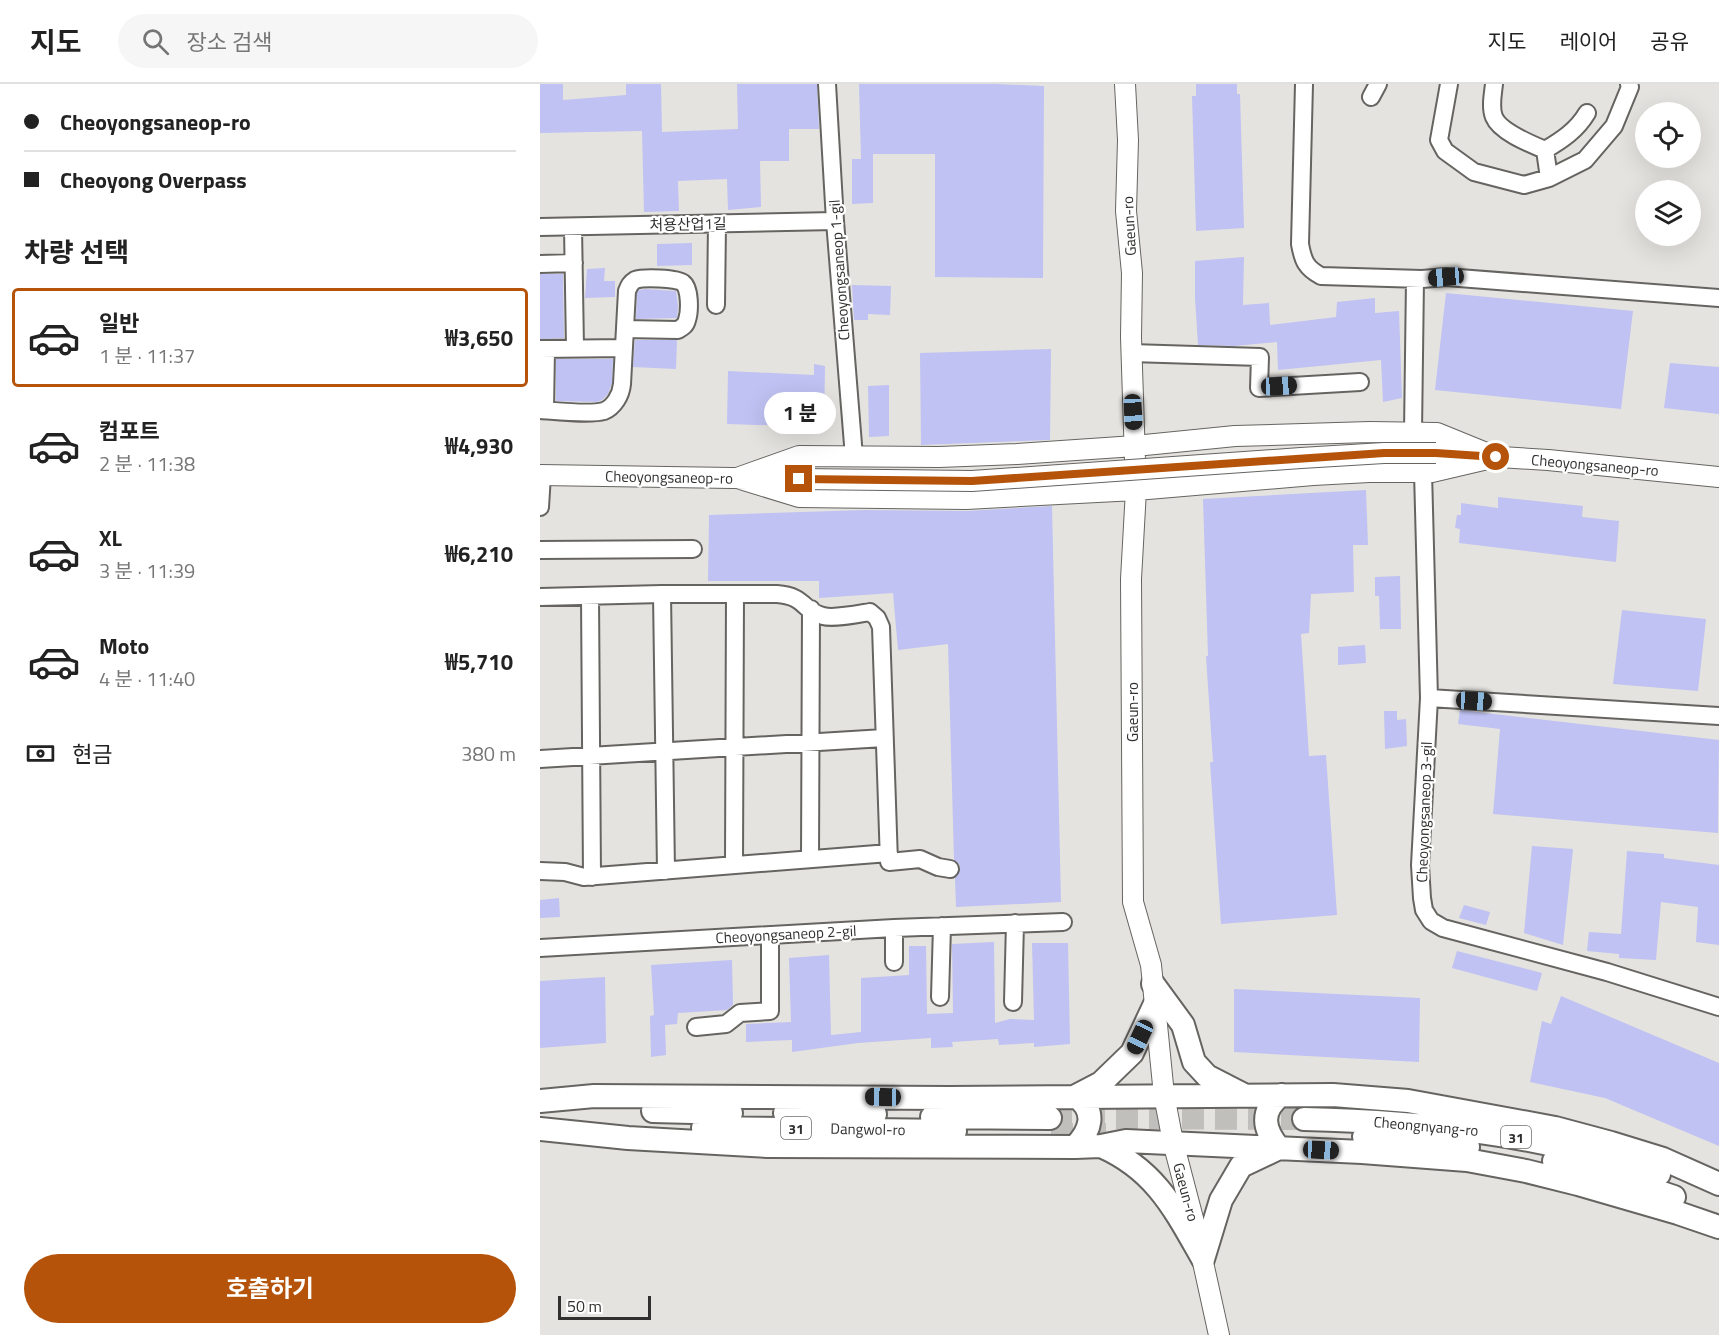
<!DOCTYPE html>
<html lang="ko">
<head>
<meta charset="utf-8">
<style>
  :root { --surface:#fff; --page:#f6f6f6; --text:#222; --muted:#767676; --line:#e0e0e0; --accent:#b45309 }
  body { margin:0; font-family:"Titillium Web","Noto Sans KR",sans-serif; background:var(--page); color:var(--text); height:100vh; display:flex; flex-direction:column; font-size:22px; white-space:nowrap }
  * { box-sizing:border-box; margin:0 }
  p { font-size:20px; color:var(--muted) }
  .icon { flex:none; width:33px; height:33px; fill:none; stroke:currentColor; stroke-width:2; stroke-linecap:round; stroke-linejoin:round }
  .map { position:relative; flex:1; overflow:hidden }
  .panel { display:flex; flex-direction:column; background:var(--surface); width:540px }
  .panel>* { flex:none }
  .banner { display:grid; align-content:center; height:132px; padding:0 24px; background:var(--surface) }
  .controls { position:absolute; left:1095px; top:18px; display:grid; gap:12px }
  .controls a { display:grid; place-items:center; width:66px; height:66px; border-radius:50%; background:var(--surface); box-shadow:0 6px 24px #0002; font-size:30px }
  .scale { position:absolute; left:18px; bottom:15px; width:93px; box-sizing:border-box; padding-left:6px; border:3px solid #31302f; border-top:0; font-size:16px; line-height:21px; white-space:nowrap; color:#31302f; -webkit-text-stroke:4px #fff; paint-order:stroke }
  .end { position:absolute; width:27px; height:27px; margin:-14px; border:8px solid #b45309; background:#fff; box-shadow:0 0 0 3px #fff }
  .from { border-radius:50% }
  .bubble { position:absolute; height:42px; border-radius:21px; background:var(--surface); box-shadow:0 6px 24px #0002; font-size:20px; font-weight:700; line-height:42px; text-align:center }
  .car { position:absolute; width:18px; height:36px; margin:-18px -9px; border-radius:8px; box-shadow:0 0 4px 2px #0007; background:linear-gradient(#222 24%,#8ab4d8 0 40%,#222 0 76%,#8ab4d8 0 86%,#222 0) }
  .banner b { display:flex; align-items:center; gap:21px; height:57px; font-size:22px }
  .banner b+b { border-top:2px solid var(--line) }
  .banner i { width:15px; height:15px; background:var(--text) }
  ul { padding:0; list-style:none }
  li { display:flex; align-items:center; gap:18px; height:99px; margin:0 12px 9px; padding:0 12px; border:3px solid transparent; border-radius:6px }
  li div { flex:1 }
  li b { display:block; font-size:22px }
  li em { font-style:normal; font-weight:700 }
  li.selected { border-color:var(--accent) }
  li>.icon { width:54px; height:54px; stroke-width:1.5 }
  h2 { padding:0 24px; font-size:27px; line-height:72px }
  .pay { display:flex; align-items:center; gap:15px; height:66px; padding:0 24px; font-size:22px }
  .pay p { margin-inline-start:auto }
  .action { display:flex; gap:12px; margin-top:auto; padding:12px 24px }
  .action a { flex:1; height:69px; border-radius:36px; background:var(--accent); color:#fff; font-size:24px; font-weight:700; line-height:69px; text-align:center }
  header { display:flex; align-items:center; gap:36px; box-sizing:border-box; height:84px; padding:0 30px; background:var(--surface); border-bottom:2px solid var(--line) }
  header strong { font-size:28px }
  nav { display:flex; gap:33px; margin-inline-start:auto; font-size:21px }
  .search { width:420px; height:54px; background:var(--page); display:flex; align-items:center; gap:15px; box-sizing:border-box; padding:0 21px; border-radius:33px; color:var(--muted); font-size:22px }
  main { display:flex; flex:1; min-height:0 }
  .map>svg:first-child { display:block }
</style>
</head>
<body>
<header>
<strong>지도</strong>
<div class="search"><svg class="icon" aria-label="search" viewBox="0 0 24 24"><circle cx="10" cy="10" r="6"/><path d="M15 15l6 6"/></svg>장소 검색</div>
<nav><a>지도</a><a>레이어</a><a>공유</a></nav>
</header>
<main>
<section class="panel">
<div class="banner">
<b><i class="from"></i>Cheoyongsaneop-ro</b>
<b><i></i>Cheoyong Overpass</b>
</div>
<h2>차량 선택</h2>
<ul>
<li class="selected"><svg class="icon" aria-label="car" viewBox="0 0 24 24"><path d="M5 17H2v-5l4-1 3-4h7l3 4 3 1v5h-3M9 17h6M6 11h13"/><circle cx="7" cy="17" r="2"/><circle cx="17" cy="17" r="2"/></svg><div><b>일반</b><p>1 분 · 11:37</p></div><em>₩3,650</em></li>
<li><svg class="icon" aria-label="car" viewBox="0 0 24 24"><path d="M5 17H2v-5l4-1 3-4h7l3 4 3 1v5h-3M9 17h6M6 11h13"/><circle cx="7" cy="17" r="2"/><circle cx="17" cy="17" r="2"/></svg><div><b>컴포트</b><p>2 분 · 11:38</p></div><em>₩4,930</em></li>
<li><svg class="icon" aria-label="car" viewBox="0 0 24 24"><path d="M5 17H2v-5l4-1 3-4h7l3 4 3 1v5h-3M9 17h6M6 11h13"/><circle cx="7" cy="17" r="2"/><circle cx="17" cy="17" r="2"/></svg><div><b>XL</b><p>3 분 · 11:39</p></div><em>₩6,210</em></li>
<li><svg class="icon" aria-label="car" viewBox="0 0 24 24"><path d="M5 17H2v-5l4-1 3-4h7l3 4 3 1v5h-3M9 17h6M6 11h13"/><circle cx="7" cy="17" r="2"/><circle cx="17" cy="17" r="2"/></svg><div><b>Moto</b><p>4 분 · 11:40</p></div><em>₩5,710</em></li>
</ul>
<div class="pay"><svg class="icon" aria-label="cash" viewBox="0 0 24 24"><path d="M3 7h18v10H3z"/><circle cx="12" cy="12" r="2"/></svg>현금<p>380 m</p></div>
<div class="action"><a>호출하기</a></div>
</section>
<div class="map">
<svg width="1179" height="1251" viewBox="0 0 1179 1251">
  <rect width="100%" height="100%" fill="#e5e3df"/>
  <path fill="#bfc2f2" d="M0,0H23V16L86,11V0H121L122,48L198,45L197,0H277L279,45H249V77H220L221,123L188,126L187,95L138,97L139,127L104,128L102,47L0,49Z
    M319,0H455L504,2L503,194L395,193V70H333V119L312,120V75H321Z
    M656,0H697V10H700L704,144L656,147L652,12H656Z
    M152,159V181L117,182V160Z
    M704,173L703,221L729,219L730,241L796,233L797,218L835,214V229L859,227L862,314L843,318L841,276L738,286L737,258L694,262L658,261L655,214V177Z
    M65,184L64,197H75V213L45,214L47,185Z
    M0,190H23L24,254L0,255Z
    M312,201L351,202L350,231L328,230V236H314Z
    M106,205L136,207L138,222L137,234L96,235L97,209L99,206Z
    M906,209L1093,227L1081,325L895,306Z
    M95,256H137L136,285L93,283Z
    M511,265L510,356L381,361L380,269Z
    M16,275H73L72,299L68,310L62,316L57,318L16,317Z
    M1130,279L1179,283V330L1124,324Z
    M274,280L285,282L284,343L187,340L188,287L274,291Z
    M349,301V352L329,353L328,302Z
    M826,406L828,461H813L814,508L771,510L769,549L761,550L769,672L786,671L797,831L681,840L670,678H673L666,572H668L663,415Z
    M958,413L1043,422L1042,433L1079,437L1076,478L919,459L920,445L915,444L917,431H921V419L958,424Z
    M512,422L521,818L416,823L415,794L420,786V781L414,776L408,560L358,566L353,509L279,514V497H168L169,431L325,426L427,427Z
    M860,492L861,545H840L839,512H835V493Z
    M1082,526L1166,535L1158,607L1073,600Z
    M825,561L826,579L798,581V563Z
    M920,626L1179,656L1178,749L953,730L960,645L918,640Z
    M844,627H857V636L866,635L867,662L845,665Z
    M992,762L1033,765L1023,861L984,849Z
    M1087,767L1124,770V774L1179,781V861L1156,858L1158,823L1121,818L1116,876L1079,874V870L1047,867L1049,848L1081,850Z
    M19,814L20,833L0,834V816Z
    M924,821L950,828L946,841L919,834Z
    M454,858L455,939L470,935L494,936L492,859H528L530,960L494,963V959L459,961L458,955L412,958L413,963L391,964V954L318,959L252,968V956L206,958V940L251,938L249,874L289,871L291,951L321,948V894L369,891V862H386L387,930L413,929L412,860Z
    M917,867L1002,889L997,907L912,884Z
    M192,876L193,921L187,926L138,929L137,940L125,941L126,971L111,973L110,932L114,931L111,881Z
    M65,893L66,959L0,964V897Z
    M694,905L880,914L879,978L694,968Z
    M1021,912L1179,979V1062L1065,1014L990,998L1002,937L1011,940Z"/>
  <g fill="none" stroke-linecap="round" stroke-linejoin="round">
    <path stroke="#c1bfbc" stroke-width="22" stroke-dasharray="22 11" stroke-linecap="butt" d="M510,1034L764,1035
      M511,1050H594"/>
    <g stroke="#666461" stroke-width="20">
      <path id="minor" d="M287,0L295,137L314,373
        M764,0L760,160C763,177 766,184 781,192L882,195L906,193L1179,214
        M909,0L899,56L905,67L934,88L984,101L1009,94L1045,76L1074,42L1090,3L1089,0
        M954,0C953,10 950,23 954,33C960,48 991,60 1005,66L1009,94
        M831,13L838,0
        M1005,66C1022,56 1037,46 1047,29
        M0,143L295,137
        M33,143L35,264
        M0,180L34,179
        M176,221L177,140
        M0,265L84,264
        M591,269L720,273L719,304L820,298
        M0,326C16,327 50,331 64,327C74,323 81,311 82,300L87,207C89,202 90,199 95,196C103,193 137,194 143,199C150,204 150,227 147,236C146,241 143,243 138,246L85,245
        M5,326L6,265
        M873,348L875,195
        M883,388L889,614L880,781L882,814L884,826L891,837L903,844L1067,888L1179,923
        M0,423L2,391
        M0,466L153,465
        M122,510L126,787
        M50,512L52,793
        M0,513L122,510H237C266,512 262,527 283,532C294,535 318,530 330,528L337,534L341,543L349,778L380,775L398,783L410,785
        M889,614L1179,632
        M0,675L344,654
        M270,775L271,525
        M194,781L195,510
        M0,787L25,788L44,793L349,769
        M0,864L354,844L523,838
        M354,878V844
        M400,913L402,842
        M473,918L475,839
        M156,943L186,940L200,929L230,927V851"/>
    </g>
    <g stroke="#666461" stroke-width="22">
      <path id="major" d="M585,0L588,56L586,127L592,189L591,253L596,406L591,495L593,818L611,881L624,1011L633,1058L655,1142L679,1251
        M830,348L897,349L956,373L892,388H829L773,391L596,406L426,415L259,413L197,394L259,372L399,373L477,370L595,362L695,352Z
        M896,369L1008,376L1179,393
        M0,391L259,395"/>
    </g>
    <g stroke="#666461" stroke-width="26">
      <path id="highway" d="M613,900L643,941L654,978L667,992L702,1010
        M0,1017L54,1012L409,1014L793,1011L868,1017L1015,1044L1071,1059L1123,1075L1179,1100
        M113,1027L191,1029
        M245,1029L299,1028L335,1030
        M392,1033L510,1034
        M764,1035C885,1038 1004,1050 1119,1090
        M163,1044L415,1047
        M0,1045L88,1054L228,1062L535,1063L561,1062L586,1057L822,1068L927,1076L986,1087L1038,1100L1138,1129L1179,1143
        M824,1053L894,1058L928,1063
        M561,1062C616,1086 635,1126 663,1175
        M535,1063C551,1046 557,1028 536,1012L561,999L592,969L615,920
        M1014,1077L1069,1091L1134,1113
        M663,1175L681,1116L701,1082L739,1064C723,1045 720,1027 741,1011"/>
    </g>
    <use href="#minor" stroke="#fff" stroke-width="16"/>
    <use href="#major" stroke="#fff" stroke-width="20"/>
    <use href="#highway" stroke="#fff" stroke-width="22"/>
    <g stroke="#666461" stroke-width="22" stroke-linecap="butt">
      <path id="major-bridge" d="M259,395L432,397L761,374L844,369H896"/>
    </g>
    <use href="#major-bridge" stroke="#fff" stroke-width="20"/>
  </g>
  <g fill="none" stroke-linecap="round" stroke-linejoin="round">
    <path stroke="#b45309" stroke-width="8" d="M259,395L432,397L844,369H896L956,373"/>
  </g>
  <g text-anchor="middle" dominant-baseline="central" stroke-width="4.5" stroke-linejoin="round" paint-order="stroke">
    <g fill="#fff" stroke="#6f6e6d" stroke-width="1.5">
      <rect x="241" y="1033" width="30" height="22" rx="4.5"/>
      <rect x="961" y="1042" width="30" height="22" rx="4.5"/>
    </g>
    <g font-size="14" font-weight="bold" fill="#31302f">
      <text x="256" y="1044">31</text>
      <text x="976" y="1053">31</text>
    </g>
    <g font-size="15" fill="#31302f" stroke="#fff">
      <text transform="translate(148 140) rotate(-1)">처용산업1길</text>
      <text transform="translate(589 142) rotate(-93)">Gaeun-ro</text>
      <text transform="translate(299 186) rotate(-94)">Cheoyongsaneop 1-gil</text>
      <text transform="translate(1055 381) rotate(5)">Cheoyongsaneop-ro</text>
      <text transform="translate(129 393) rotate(1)">Cheoyongsaneop-ro</text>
      <text transform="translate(592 628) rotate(-90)">Gaeun-ro</text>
      <text transform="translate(884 728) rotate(-88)">Cheoyongsaneop 3-gil</text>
      <text transform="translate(246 850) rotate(-3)">Cheoyongsaneop 2-gil</text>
      <text transform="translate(886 1042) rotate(5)">Cheongnyang-ro</text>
      <text transform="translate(328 1045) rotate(1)">Dangwol-ro</text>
      <text transform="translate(646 1108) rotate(75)">Gaeun-ro</text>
    </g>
  </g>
</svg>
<div class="controls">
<a><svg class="icon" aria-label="locate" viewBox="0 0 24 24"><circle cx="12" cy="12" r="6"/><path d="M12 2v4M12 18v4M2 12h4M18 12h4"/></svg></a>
<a><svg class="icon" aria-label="layers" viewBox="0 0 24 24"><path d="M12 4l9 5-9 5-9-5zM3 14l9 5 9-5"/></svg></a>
</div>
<div class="scale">50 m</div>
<i class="end from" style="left:956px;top:373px"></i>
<i class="end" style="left:259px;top:395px"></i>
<div class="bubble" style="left:224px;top:308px;width:72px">1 분</div>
<i class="car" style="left:906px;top:193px;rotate:265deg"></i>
<i class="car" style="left:739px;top:302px;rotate:87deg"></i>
<i class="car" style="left:593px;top:328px;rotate:177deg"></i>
<i class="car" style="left:934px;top:617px;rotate:93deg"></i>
<i class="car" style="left:600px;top:953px;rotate:205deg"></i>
<i class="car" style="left:343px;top:1013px;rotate:271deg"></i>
<i class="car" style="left:781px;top:1066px;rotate:93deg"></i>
</div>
</main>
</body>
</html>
